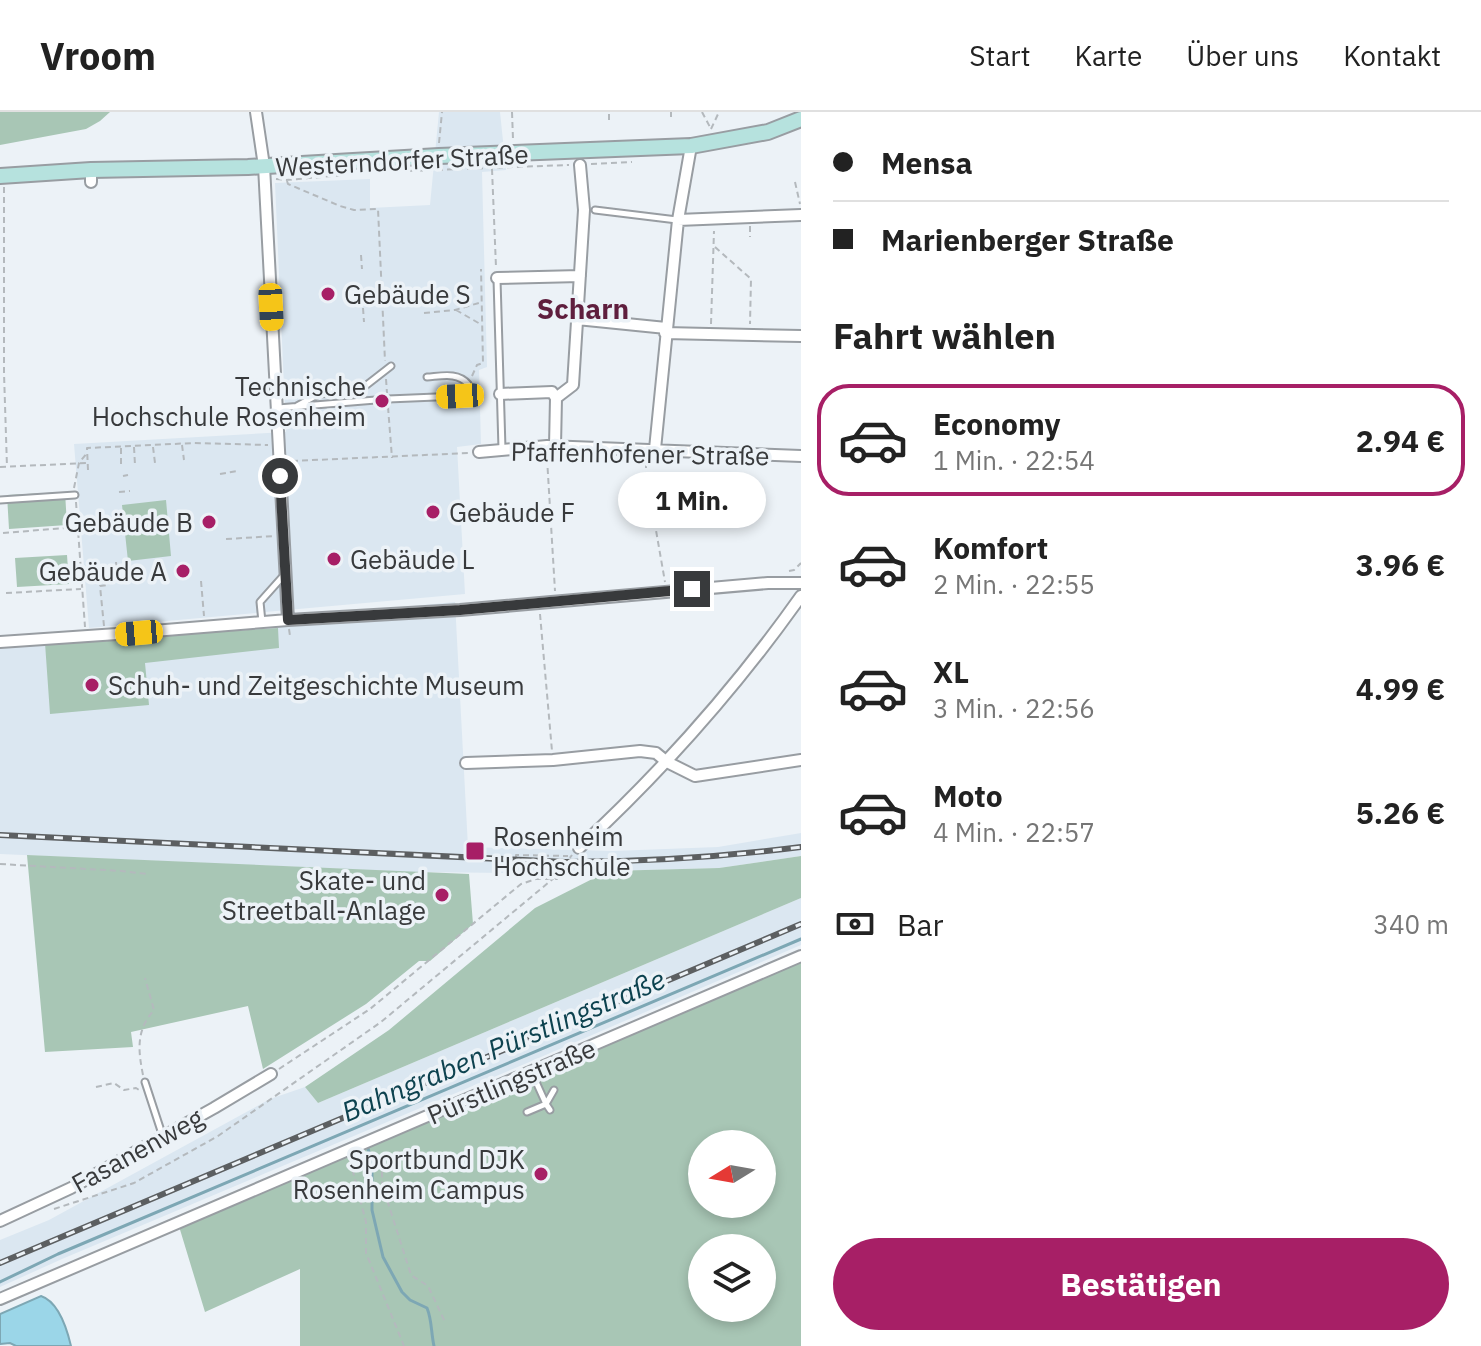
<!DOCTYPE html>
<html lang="de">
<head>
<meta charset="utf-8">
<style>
  :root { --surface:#fff; --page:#f2f2f2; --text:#222; --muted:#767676; --line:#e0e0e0; --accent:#a71f66 }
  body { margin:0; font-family:"IBM Plex Sans",sans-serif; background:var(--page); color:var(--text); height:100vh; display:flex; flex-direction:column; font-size:30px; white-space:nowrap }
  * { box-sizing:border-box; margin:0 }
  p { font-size:26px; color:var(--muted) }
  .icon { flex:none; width:44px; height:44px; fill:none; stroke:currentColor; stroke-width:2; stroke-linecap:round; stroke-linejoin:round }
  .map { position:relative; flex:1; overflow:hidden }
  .side { display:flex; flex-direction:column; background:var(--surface); width:680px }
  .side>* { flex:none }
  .guide { display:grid; align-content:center; height:176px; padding:0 32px; background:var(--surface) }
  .needle { width:52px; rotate:259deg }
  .tools { position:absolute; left:688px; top:1018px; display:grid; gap:16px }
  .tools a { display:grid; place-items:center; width:88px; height:88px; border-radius:50%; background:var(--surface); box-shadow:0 4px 12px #0003; font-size:40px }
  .end { position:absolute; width:36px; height:36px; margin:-18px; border:10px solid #383a3c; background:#fff; box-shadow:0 0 0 4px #fff }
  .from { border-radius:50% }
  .bubble { position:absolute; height:56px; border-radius:28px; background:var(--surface); box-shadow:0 4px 12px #0003; font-size:26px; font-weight:800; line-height:56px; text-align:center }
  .car { position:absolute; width:24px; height:48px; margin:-24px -12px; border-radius:10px; box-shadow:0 0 6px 2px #0007; background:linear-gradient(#f5c518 24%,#345 0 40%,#f5c518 0 76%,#345 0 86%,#f5c518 0) }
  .guide b { display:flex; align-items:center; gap:28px; height:76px; font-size:30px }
  .guide b+b { border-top:2px solid var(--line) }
  .guide i { width:20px; height:20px; background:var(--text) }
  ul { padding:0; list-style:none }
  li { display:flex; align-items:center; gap:24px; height:112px; margin:0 16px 12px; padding:0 16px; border:4px solid transparent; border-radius:32px }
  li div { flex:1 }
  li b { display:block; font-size:30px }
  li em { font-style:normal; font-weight:800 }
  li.active { border-color:var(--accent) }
  li>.icon { width:72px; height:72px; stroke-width:1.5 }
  h2 { padding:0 32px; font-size:36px; line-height:96px }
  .pay { display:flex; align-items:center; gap:20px; height:88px; padding:0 32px; font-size:30px }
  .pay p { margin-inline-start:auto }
  .cta { display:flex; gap:16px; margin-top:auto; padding:16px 32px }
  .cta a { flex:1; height:92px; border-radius:48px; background:var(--accent); color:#fff; font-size:32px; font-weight:800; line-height:92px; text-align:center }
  header { display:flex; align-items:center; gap:48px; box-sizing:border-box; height:112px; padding:0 40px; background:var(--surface); border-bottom:2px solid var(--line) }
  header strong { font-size:38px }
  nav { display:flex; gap:44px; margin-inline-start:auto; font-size:28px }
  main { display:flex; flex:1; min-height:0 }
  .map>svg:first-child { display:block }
</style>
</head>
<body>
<header>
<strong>Vroom</strong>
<nav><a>Start</a><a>Karte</a><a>Über uns</a><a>Kontakt</a></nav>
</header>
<main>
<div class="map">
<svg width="801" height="1234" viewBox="0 0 801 1234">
  <rect width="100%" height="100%" fill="#ecf2f7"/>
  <path fill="#dbe7f1" d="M439,0H500L506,58L482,60L487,255L479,258L481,332L457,335L465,482L89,516L74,332L286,320L275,71L370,67V96L430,93Z
    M455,490L468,735L613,739L718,735L801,721V744L719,756L608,759L597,762L412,760L0,742V533Z
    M801,786V833L527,951L62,1147L0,1175V1128L49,1108L270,987L305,975L318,991Z"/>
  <path fill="#a8c6b5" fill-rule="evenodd" d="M0,0H110L100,9L86,17L0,33Z
    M65,380L67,413L9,417L7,383Z
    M166,388L171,444L128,449L122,393Z
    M67,443L69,472L17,475L15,446Z
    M278,516L279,536L145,551L149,593L50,602L45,531Z
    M27,743L469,762L473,812L430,849H419L366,892L263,957L248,894L131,920L133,935L45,940Z
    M801,744V786L318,991L305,975L389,918L535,796L608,759L719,756Z
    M801,844V1234H300V1157L205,1200L178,1111ZM702,1032H762V1092H702ZM702,1136H762V1196H702Z"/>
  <path fill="#9bd6e8" stroke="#7da7b4" stroke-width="2" d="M41,1184C59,1190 67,1217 71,1234H16L10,1231L0,1232V1202Z"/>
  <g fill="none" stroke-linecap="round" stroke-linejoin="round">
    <path stroke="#7da7b4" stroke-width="3" d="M367,1033L372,1051V1098L383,1145L402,1180L410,1188L427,1196C432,1208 431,1221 434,1234
      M0,1170L58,1142L801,827"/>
    <g stroke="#989da2" stroke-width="9">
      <path id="lane" d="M595,98L677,108
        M497,167L502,337
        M319,282L353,280L360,277
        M297,294L319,282L322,277L364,275L391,254
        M278,296L388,287L460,284L466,280L468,272C458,260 442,264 427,265
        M0,388L75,383
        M262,510L260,490L285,462
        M145,970L163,1025
        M550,998L546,992L554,978
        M527,1000L546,992L532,961"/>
    </g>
    <g stroke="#989da2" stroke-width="14">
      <path id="street" d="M256,0L264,54L288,508
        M91,58V70
        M678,108L801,103
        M497,166L580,164
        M577,207L666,216
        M665,221L801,224
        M500,282L552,280L556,286
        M555,334L556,286L573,273L584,98L580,53
        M655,337L678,108L691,34
        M479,340L547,334L801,344
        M0,530L117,522L288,508L460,498L768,471H801
        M466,651L553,648L640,639L656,641L667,650L695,664L801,648
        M579,736C661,660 736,576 801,484
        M0,1109L71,1076L214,996L271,962
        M0,1187L801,844"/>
    </g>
    <g stroke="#989da2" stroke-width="18">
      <path id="secondary" d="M0,64L91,58L248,55L439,44L691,34L768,20L801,7"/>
    </g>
    <path stroke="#b4b9bd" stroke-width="2" stroke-dasharray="6 4" stroke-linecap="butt" d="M512,0L513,27
      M671,0V5
      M702,0L711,17
      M609,8V0
      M711,17L719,0
      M439,31L442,0
      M591,52L632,50
      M492,57L496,155
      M407,59L569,53
      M276,67L286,68L345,63
      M287,69L288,72L340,94L354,98L378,97L385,249
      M795,70L800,92
      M4,75V261L7,355
      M750,114V125
      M715,135L751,167L750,212
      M361,143L362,157
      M363,196L364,210
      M456,198L482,213
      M424,201L455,198L482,190
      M711,212L714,119
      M472,264L477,253L483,251L481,157
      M386,267L387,281
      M388,295L392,346
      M182,333L184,348
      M134,335L135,353
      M153,335L155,351
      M121,336V354
      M547,346L555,479
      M292,349L469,341
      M646,350V361L665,470
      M0,355L87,351
      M88,358L87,336L194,331L268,333
      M220,362L237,359
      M123,364L128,363
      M74,376L79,351L87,341
      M119,380L130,379
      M76,390L85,515
      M3,421L77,415
      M226,427L275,424
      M116,450L117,462
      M789,459L794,458L801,451
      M201,469L204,504
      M6,481L81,477
      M540,502L552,639
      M104,514L100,474L107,473V470
      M289,517L290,524
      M516,746V743L568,744
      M0,752L122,759L147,762
      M279,957L370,897L521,772L536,767H558
      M143,963C138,938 136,918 154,898L145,866
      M96,975L114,971L124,978L136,976L139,978
      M400,1040L391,1043L382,1051V1072L411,1163L428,1174L445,1210
      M350,1048L366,1110V1141L404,1234
      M54,1097L134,1071L218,1024L381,910L554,766L572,743"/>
    <use href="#lane" stroke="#fff" stroke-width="5"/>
    <use href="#street" stroke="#fff" stroke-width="10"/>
    <use href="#secondary" stroke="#b6e2de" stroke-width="14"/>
    <g stroke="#5c5f61" stroke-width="6">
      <path id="rail" d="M0,723L565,750C645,750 722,745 801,735
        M0,1151L801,812"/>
    </g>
    <use href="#rail" stroke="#ecf2f7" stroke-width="3" stroke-dasharray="9" stroke-linecap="butt"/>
  </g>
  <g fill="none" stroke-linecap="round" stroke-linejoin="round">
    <path stroke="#383a3c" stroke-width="10" d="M280,364L288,508L460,498L692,477"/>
  </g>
  <g fill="#a71f66" stroke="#ecf2f7" stroke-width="3">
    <circle cx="328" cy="182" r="8"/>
    <circle cx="382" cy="289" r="8"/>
    <circle cx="433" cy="400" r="8"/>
    <circle cx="209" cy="410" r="8"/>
    <circle cx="334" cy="447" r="8"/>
    <circle cx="183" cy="459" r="8"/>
    <circle cx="92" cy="573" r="8"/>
    <rect x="465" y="729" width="20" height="20" rx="4"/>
    <circle cx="442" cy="783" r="8"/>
    <circle cx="541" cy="1062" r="8"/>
  </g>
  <g text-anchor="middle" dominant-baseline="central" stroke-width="7" stroke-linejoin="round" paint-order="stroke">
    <g font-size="26" fill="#383a3c" stroke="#ecf2f7">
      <text transform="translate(402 48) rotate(-3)">Westerndorfer Straße</text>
      <text transform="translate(640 341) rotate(1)">Pfaffenhofener Straße</text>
      <text transform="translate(511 969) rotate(-23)">Pürstlingstraße</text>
      <text transform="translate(137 1038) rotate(-29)">Fasanenweg</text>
    </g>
    <g font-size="26" fill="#383a3c" stroke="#ecf2f7" text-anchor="start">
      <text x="344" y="182">Gebäude S</text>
      <text x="366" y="274" text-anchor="end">Technische<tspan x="366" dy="30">Hochschule Rosenheim</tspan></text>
      <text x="449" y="400">Gebäude F</text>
      <text x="193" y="410" text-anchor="end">Gebäude B</text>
      <text x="350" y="447">Gebäude L</text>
      <text x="167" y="459" text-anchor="end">Gebäude A</text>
      <text x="108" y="573">Schuh- und Zeitgeschichte Museum</text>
      <text x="493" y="724">Rosenheim<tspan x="493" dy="30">Hochschule</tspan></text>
      <text x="426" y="768" text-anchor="end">Skate- und<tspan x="426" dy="30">Streetball-Anlage</tspan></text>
      <text x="525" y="1047" text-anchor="end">Sportbund DJK<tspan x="525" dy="30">Rosenheim Campus</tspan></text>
    </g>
    <g font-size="28" font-weight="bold" fill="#5f1e3d" stroke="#ecf2f7">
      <text x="583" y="196">Scharn</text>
    </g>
    <g font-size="28" font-style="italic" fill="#0d424f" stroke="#ecf2f7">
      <text transform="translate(503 933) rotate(-23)">Bahngraben Pürstlingstraße</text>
    </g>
  </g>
</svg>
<div class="tools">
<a><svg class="needle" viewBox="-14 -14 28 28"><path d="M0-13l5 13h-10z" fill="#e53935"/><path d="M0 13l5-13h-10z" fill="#767676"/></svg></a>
<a><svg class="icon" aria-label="layers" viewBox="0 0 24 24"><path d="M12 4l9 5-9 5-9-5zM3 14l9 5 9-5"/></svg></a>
</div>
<i class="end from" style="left:280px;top:364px"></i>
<i class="end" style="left:692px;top:477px"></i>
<div class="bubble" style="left:618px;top:360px;width:148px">1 Min.</div>
<i class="car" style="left:271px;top:195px;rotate:177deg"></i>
<i class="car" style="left:460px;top:284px;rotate:267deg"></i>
<i class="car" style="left:139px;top:521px;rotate:265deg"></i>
</div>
<section class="side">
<div class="guide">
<b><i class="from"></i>Mensa</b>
<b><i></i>Marienberger Straße</b>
</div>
<h2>Fahrt wählen</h2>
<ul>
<li class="active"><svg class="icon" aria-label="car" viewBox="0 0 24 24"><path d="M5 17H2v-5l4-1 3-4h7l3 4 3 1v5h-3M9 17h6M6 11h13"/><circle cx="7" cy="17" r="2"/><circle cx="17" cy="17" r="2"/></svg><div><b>Economy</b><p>1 Min. · 22:54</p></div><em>2.94 €</em></li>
<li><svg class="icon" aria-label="car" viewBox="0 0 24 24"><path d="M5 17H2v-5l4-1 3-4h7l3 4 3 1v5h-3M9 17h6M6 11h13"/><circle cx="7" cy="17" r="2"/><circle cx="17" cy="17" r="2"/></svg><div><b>Komfort</b><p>2 Min. · 22:55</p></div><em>3.96 €</em></li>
<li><svg class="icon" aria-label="car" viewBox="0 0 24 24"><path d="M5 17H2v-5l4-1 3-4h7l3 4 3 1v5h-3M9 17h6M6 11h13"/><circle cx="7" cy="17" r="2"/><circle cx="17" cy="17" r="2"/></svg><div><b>XL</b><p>3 Min. · 22:56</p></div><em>4.99 €</em></li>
<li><svg class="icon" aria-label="car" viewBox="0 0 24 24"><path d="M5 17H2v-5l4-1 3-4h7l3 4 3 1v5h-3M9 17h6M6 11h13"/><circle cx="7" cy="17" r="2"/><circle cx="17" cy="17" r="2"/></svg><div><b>Moto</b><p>4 Min. · 22:57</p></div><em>5.26 €</em></li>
</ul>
<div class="pay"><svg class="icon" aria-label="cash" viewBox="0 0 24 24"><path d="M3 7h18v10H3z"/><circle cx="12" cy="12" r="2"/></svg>Bar<p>340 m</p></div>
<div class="cta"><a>Bestätigen</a></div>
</section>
</main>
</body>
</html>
